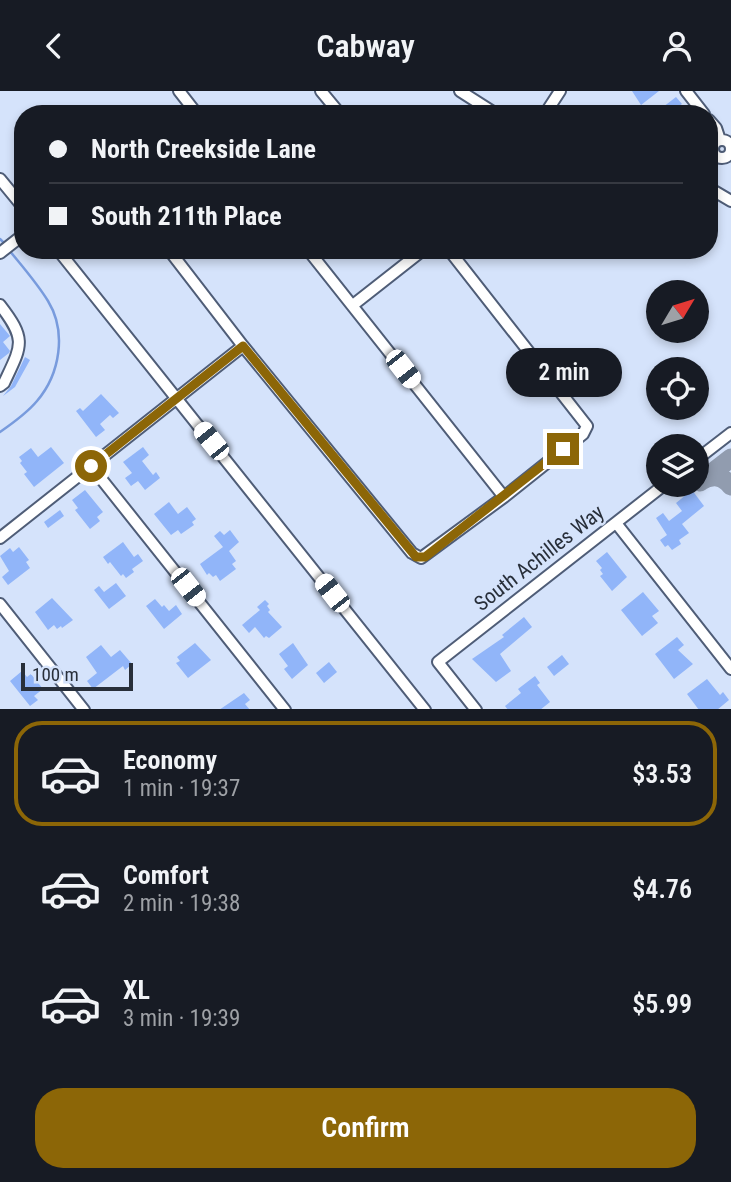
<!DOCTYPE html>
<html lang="en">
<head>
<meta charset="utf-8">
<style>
  :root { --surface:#171b24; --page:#242831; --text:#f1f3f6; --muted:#9ea1a6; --line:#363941; --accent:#8c6607 }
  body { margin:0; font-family:"Roboto Condensed",sans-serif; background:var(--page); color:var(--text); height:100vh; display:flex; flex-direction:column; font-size:26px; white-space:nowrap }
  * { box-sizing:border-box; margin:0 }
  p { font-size:23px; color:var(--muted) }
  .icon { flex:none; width:38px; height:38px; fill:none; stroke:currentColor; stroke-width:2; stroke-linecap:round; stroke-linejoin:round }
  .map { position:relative; height:618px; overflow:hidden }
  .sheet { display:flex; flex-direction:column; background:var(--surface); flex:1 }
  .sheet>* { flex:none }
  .banner { position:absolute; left:14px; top:14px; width:704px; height:154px; border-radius:28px; box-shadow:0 4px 10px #0003; display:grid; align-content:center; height:154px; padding:0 35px; background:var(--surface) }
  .needle { width:46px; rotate:52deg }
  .fabs { position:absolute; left:646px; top:189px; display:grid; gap:14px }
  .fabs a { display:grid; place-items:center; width:63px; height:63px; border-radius:50%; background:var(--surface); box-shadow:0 4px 10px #0003; font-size:35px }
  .scale { position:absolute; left:21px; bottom:18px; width:112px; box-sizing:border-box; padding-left:7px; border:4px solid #282f3a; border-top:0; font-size:19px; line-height:24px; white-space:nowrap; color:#282f3a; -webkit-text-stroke:5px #d5e3fb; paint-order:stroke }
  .end { position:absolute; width:32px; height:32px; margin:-16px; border:9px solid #8c6607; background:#fff; box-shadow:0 0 0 4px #fff }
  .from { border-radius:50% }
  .bubble { position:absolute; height:49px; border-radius:24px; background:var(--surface); box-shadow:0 4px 10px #0003; font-size:23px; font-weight:600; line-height:49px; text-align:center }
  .car { position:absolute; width:21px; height:42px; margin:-21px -10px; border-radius:9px; box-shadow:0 0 5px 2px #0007; background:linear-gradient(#fff 24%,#345 0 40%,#fff 0 76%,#345 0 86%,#fff 0) }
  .banner b { display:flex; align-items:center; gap:24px; height:66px; font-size:26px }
  .banner b+b { border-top:2px solid var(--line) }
  .banner i { width:18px; height:18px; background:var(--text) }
  ul { padding:12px 0 0; list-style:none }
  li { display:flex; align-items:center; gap:21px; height:105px; margin:0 14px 10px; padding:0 21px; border:4px solid transparent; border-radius:28px }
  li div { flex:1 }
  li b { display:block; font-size:26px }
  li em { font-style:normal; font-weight:600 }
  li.on { border-color:var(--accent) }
  li>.icon { width:63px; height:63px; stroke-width:1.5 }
  .primary-button { display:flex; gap:14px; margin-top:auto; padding:14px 35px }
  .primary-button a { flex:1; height:80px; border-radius:28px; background:var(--accent); color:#fff; font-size:28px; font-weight:600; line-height:80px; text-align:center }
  header { display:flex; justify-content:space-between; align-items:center; height:91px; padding:0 35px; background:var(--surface); font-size:32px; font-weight:600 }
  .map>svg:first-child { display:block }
</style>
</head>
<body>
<header><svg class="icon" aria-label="back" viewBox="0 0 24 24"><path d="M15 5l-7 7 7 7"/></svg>Cabway<svg class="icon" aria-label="person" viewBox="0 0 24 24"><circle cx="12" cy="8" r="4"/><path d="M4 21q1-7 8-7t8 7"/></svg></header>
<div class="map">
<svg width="731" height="619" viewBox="0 0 731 619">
  <rect width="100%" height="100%" fill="#d5e3fb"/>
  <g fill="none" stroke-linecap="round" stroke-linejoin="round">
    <path stroke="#789bdd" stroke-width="2.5" d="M0,148L5,153
      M0,341C13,332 27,322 37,310C60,283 67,241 48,210C37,192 22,175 9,159"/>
    <path stroke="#919caf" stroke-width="19" d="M701,390C713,383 723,385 731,395
      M700,391L731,367"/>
  </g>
  <path fill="#91b5f9" d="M632,0H659L641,14Z
    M676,6L682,13L676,17L681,23H654Z
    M0,233L10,245L3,251L10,260L9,262L0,269Z
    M25,266L30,269L15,296L3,305L11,295Z
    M101,303L119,322L113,327L110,324L100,333L105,339L96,346L76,320L80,317L83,320Z
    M51,356L64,372L34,396L24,383L27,381L20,372L22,370L19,366L31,357L38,366Z
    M143,356L149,364L142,370L153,384L156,381L160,387L145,399L138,390L131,395L125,387L132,382L123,371Z
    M85,399L103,421L97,426L100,430L90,438L75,419L78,417L72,409Z
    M692,399L704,415L682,433L689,442L679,449L681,453L672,459L668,454L665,456L660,449L667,444L656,427L663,422L669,430L682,420L676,412Z
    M169,411L178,423L187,416L196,428L192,431L194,434L181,443L178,439L171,444L154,423Z
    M60,419L64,425L48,437L44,431Z
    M230,439L239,451L229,460L236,470L232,473L236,478L220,490L216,484L213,486L209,482L207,484L200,473L223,456L214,445L220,440L224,444Z
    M123,451L134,466L138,463L143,470L132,478L134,481L126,487L123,483L121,485L110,471L108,473L103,466Z
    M19,456L29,469L26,471L30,477L8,494L2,486L9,480L0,465L10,457L13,461Z
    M607,461L627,486L612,500L600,485L603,483L600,479L602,477L596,470Z
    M116,492L126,505L109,518L94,499L99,495L104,501Z
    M643,501L659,520L652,525L658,532L642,545L621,519Z
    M52,507L73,529L62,537L61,535L57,538L54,534L48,539L35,521Z
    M155,508L162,516L164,514L169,520L176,514L182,523L164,538L146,515Z
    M265,509L269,513L267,515L270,519L268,521L282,536L269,547L266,545L264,547L255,536L249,542L242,534L260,519L257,516Z
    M524,526L532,536L500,563L511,580L496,591L472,568L504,546L502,544Z
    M677,546L684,554L678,559L693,573L674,588L655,563Z
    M195,552L211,569L188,587L176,572L180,570L177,566Z
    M293,552L308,574L292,588L284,578L288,575L279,563Z
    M101,554L111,566L120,559L132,573L125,579L123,575L93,598L87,590L97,582L86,566Z
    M562,564L569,573L554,585L547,576Z
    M329,571L337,581L324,592L316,582Z
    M22,580L27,586L31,583L43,598L34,605L38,609L30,615L10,590Z
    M535,585L540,592L537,594L550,611L540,619H508L505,615L521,602L518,598Z
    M707,588L720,604L723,601L729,609L717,619H699L687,603Z
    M244,602L250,609L245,613L250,619H219Z"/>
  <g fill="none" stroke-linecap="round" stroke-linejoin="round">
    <g stroke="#4f5d77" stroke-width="14">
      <path id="minor" d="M179,0L197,23
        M321,0L340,23
        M460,0L496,23
        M686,0L704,23
        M58,21L59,23
        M545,23L560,0
        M709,29L716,37L720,49
        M713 58a9 9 0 1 1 18 0a9 9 0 1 1-18 0Z
        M0,88L23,116
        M709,97L731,110
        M58,159L425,619
        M169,159L243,255L412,462L421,467L504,406L583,343L587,335L449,159
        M308,159L504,406
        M0,162L23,144
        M0,214C27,249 22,254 4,292L0,295
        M353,214L423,159
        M696,369L731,342
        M91,375L285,619
        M616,432L731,578
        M0,447L243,255
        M0,513L84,619
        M476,619L438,571L664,394"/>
    </g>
    <use href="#minor" stroke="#fff" stroke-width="10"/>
  </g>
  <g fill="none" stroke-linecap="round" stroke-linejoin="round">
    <path stroke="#8c6607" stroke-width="9" d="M91,375L243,255L416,466H425L563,358"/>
  </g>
  <g text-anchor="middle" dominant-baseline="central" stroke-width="5" stroke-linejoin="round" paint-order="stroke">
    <g font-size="21" fill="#282f3a" stroke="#d5e3fb">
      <text transform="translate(539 467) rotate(-38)">South Achilles Way</text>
    </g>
  </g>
</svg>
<div class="fabs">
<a><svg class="needle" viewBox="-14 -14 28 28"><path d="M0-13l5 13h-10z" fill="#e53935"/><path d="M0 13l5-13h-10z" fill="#9ea1a6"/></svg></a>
<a><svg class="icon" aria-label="locate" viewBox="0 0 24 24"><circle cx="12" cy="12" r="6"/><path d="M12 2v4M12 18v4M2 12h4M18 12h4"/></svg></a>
<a><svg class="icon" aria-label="layers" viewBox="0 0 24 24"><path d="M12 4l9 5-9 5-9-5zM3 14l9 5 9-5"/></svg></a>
</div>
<div class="scale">100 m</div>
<i class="end from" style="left:91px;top:375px"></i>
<i class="end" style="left:563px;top:358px"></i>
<div class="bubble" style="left:506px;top:257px;width:116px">2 min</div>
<i class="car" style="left:403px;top:278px;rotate:142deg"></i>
<i class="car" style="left:211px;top:350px;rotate:321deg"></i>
<i class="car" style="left:188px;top:496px;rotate:142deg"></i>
<i class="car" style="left:332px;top:502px;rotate:322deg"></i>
<div class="banner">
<b><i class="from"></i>North Creekside Lane</b>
<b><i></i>South 211th Place</b>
</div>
</div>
<section class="sheet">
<ul>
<li class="on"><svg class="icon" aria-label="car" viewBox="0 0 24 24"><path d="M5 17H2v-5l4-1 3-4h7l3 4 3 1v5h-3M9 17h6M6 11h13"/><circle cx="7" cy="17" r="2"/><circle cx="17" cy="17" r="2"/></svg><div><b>Economy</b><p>1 min · 19:37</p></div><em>$3.53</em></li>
<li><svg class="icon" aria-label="car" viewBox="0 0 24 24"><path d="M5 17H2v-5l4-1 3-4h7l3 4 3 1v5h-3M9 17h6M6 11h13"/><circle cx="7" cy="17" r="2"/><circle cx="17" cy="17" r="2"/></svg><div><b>Comfort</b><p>2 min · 19:38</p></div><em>$4.76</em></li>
<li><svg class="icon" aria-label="car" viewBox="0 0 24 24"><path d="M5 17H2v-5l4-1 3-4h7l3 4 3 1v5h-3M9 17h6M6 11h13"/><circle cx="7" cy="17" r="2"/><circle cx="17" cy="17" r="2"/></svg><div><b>XL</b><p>3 min · 19:39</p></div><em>$5.99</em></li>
</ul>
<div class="primary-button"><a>Confirm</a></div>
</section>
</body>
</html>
